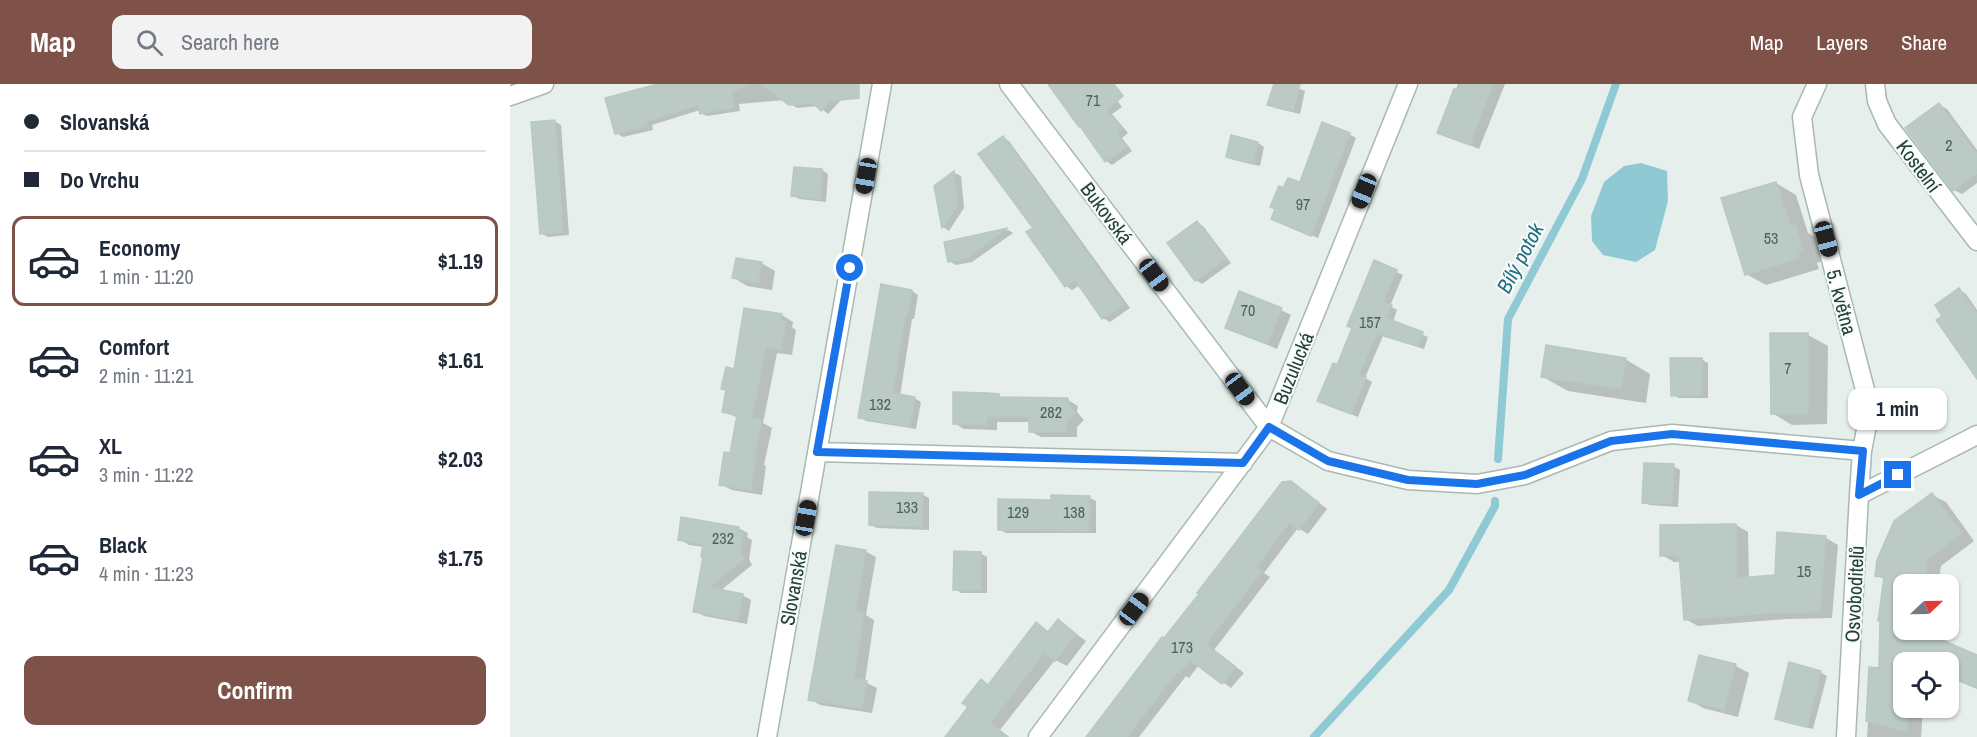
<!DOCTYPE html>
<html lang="en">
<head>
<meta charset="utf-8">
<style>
  :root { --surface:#fff; --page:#f2f2f3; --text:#1f2937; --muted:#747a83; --line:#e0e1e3; --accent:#7f5249 }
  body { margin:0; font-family:"Archivo Narrow",sans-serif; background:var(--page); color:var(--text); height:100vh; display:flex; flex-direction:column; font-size:22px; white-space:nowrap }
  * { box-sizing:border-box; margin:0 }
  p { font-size:20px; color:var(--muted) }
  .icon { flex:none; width:33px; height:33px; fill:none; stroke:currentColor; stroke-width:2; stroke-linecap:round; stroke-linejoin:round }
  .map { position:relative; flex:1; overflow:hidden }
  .details { display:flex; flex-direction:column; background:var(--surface); width:510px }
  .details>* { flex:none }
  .hud { display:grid; align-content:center; height:132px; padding:0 24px; background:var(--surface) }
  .needle { width:39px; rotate:68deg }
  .fabs { position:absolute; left:1383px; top:490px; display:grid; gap:12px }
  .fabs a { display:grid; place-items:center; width:66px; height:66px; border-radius:12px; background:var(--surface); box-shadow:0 2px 4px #0004; font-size:30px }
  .end { position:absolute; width:27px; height:27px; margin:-14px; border:8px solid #1a73e8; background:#fff; box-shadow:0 0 0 3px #fff }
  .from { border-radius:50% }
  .bubble { position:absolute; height:42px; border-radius:12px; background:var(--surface); box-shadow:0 2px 4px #0004; font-size:20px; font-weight:700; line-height:42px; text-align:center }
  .car { position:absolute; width:18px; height:36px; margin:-18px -9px; border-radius:8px; box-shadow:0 0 4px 2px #0007; background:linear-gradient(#222 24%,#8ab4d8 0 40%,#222 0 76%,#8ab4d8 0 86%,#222 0) }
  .hud b { display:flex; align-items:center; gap:21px; height:57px; font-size:22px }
  .hud b+b { border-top:2px solid var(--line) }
  .hud i { width:15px; height:15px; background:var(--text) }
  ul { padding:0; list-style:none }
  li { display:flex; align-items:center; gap:18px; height:90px; margin:0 12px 9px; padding:0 12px; border:3px solid transparent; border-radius:12px }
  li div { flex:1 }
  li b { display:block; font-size:22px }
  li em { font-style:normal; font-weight:700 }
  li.on { border-color:var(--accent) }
  li>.icon { width:54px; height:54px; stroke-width:1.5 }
  .primary-button { display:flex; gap:12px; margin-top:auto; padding:12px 24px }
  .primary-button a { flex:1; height:69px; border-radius:12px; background:var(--accent); color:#fff; font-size:24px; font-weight:700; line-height:69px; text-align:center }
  header { display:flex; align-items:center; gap:36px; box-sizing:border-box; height:84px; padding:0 30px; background:var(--accent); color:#fff }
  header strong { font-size:28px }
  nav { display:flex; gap:33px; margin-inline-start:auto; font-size:21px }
  .search { width:420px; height:54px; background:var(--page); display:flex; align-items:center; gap:15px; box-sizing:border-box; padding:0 21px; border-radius:12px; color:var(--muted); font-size:22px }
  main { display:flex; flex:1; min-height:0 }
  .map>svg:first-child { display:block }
</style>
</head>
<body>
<header>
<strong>Map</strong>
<div class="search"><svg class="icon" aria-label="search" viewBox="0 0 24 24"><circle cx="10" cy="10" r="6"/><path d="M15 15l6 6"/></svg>Search here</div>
<nav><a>Map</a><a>Layers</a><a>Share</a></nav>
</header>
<main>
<section class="details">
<div class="hud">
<b><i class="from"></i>Slovanská</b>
<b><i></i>Do Vrchu</b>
</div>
<ul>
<li class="on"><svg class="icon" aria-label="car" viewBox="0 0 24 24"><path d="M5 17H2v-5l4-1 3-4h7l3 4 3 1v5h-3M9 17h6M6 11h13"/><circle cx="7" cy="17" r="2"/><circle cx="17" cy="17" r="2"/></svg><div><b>Economy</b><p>1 min · 11:20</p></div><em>$1.19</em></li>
<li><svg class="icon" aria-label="car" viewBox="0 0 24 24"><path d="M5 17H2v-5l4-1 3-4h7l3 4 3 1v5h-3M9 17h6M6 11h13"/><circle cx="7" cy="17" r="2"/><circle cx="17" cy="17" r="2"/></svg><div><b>Comfort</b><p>2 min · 11:21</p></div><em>$1.61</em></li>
<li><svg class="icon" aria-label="car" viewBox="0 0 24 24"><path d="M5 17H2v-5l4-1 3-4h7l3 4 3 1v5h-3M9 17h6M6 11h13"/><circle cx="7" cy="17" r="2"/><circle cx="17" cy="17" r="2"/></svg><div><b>XL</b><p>3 min · 11:22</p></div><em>$2.03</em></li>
<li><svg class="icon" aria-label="car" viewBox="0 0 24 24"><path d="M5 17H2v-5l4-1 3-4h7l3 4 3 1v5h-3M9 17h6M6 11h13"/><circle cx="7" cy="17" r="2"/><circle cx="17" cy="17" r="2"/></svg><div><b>Black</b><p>4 min · 11:23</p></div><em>$1.75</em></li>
</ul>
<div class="primary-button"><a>Confirm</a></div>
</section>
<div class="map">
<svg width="1467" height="653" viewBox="0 0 1467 653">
  <rect width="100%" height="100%" fill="#e6efeb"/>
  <path fill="#8ec9d4" d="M1131,79L1157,87L1158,117L1145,166L1126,178L1093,171L1082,157L1081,132L1094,98L1114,82Z"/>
  <path fill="#0003" d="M154,0H330L332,15L318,30L308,22L287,24L275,16L229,20L230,27L197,32L191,29L190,26L142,41L143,46L113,53L106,49Z
    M540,0H595L612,23L602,30L618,49L612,54L622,67L602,81L596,77Z
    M765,0H776L795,7L790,30L765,24L759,20Z
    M948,0H995L969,65L929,48Z
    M1429,21L1437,25L1467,66V99L1452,110L1444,106Z
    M44,37L51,41L59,151L38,153L31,149Z
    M839,50L846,54L808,154L769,138L766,125L774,106L791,100Z
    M722,53L748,59L754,63L750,82L724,76L717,72Z
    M493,54L499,57L620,224L600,238L593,234L570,201L562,206L556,202L519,148L525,144Z
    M312,86L318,90L316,118L289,115L283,111Z
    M445,89L451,92L454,124L439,147L433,143L426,103Z
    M1266,99L1286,111L1298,149L1305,153L1312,177L1307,179L1309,185L1256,201L1236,190Z
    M687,139L693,142L721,179L692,200L686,196Z
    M498,146L503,149L462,178L446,181L439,177L436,159Z
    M864,178L893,191L880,222L887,226L883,238L918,253L914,265L873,252L855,294L862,298L848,333L816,320L827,283L844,245Z
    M251,179L265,187L262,206L237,202L224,194Z
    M1449,206L1456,210L1467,226V292L1434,232Z
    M402,207L408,211L404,235H402L390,312L404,314L411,318L406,345L356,337L350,333Z
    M771,226L781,231L767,265L717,243Z
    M272,231L283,238L282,243L286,246L282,271L267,269L253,339L262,344L254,381L256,382L252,411L222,406L210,400L221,371L228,334L213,327L225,286Z
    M1298,251L1318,262L1317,340L1282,341L1262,329Z
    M1115,275L1140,290L1136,319L1058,307L1033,293Z
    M1191,275L1198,279V314H1169L1162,311Z
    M488,312L493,314L558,316L568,322L567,328L574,336L567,343V353H531L520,347L521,338H487V346L454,345L444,339Z
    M1163,382L1170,386L1168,423L1140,421L1133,418Z
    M790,404L817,425L798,450L788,444L754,489L760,493L704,566L734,589L721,604L689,581L679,594L676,592L629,653H577L655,556Z
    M413,411L419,414V446L367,444L360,441Z
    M1422,411L1436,418L1464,457L1431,482L1428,501H1394V546H1416L1415,551L1467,572V605L1438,593V579H1394V624H1413L1411,653H1357L1361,585L1371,586L1375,496L1366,491Z
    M580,414L586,417V449H496L489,445L542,418Z
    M1226,441L1238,448L1239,495L1266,492L1269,450L1316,454L1328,461L1322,534L1276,535L1188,542L1175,535L1171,478H1164L1152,471Z
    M228,444L238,449L237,453L242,456L239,475L242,481L210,507L232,511L241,516L237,540L194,532L185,527L195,473L194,463L179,461L170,455Z
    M355,467L366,473L356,531L364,536L355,598L367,604L362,629L310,621L300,615Z
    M471,470L477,473V509H451L445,505Z
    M548,537L576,557L557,582L545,576L490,646L499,653H440L526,540L540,549Z
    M1190,573L1226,582L1239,589L1228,633L1193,624L1179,616Z
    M1310,588L1317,592L1303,645L1273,638L1267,634Z"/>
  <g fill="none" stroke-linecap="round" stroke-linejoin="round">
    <path stroke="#8ec9d4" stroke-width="8" d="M988,375L998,235L1072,95L1106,0
      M804,653L939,506L985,422V417"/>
  </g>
  <path fill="#bbcac4" stroke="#b8c9c2" stroke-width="1.5" d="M148,0H238V1L222,7L224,24L190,30L188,21L136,38L138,42L105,50L95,14Z
    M250,0H349V14L320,17L311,27L303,19L279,21Z
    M538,0H604L613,12L597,26L612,44L607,49L617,63L595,78L570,42L569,43Z
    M764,0H790L783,27L757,21Z
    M950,0H983L960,61L927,49L944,5L948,6Z
    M1429,19L1467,70V89L1443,107L1395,44Z
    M45,36L53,148L30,150L21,38Z
    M812,38L840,49L801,152L761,135L765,125L760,123L769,102L773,104L778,94L790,98Z
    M721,51L748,58L743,80L716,73Z
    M493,52L614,220L592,235L565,196L555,203L516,148L523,144L468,70Z
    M284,83L312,85L310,115L281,112Z
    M444,87L448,120L432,144L424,102Z
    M1266,98L1280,141L1285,140L1293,166L1288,168L1290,174L1235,191L1211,114Z
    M687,137L716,175L685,197L657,159Z
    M498,144L455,175L438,178L434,158Z
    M226,174L252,178L248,199L222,194Z
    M864,176L887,186L873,218L882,221L876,234L913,248L908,262L867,250L849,290L856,293L841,330L807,317L823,279L827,281L842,244L837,242Z
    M371,200L402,206L397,232H395L383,309L405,313L400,343L348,334Z
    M1449,204L1467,230V295L1426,236L1432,232L1425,221Z
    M729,207L772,224L757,260L715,244Z
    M234,224L272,230L271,237L276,238L271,266L256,263L242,334L252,336L244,373L246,374L241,406L209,401L214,368L220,369L227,331L229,332L212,328L216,306L211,305L216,283L224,285Z
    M1260,249H1298V330H1261Z
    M1036,261L1116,274L1111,305L1031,293Z
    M1160,274H1192V311L1161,312Z
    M443,308L477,309L489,310V313L558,314V321L565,329L557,337V348H519V333H477V341L443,340Z
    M1134,379L1164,380L1162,420L1132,419Z
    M781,397L809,419L789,446L779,439L746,483L752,487L696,560L726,583L712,600L680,576L669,590L667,588L617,653H576L652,553L654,554L689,510L687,509L772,398Z
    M359,408L413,409V443L359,441Z
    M1422,409L1452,449L1418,475L1414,499L1394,501V546H1409L1467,571V604L1438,592V579H1394V624H1398L1397,648L1356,637L1359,583L1369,584L1370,537H1368L1374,493L1365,492L1367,476L1384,437Z
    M541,411L580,412L579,447L488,446V415L541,416Z
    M171,433L229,443L228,448L233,449L230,469L234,475L199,503L233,510L228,536L183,528L193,473H191L193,460L168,456Z
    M1226,440L1227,494L1265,491L1267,448L1316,452L1310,528L1263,529L1174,536L1169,471L1150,472V441Z
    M326,461L356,466L346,527L354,529L344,594L357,597L352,624L298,616Z
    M444,467L471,468V506H443Z
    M548,535L566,550L545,577L534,569L480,639L498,653H435L458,623L452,619L471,595L478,601L526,538L538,548Z
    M1189,571L1226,580L1214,626L1178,617Z
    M1279,578L1311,587L1297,643L1265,635Z"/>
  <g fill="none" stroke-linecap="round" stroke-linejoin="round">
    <g stroke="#a8b8b2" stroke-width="21">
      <path id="minor" d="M499,0L759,343L818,377L898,396L967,400L1015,391L1101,357L1162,350L1352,367
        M1307,0L1292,33L1299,91L1360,325L1352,367L1349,411L1336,653
        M1365,0L1367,17L1377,40L1467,157
        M0,12L34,0
        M307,368L733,379
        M1349,411L1467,351
        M257,653L372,0
        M528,653L759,343L898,0"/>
    </g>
    <use href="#minor" stroke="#fff" stroke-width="18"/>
  </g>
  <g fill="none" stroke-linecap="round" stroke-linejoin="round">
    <path stroke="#1a73e8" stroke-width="8" d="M340,184L307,368L733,379L759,343L818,377L898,396L967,400L1015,391L1101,357L1162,350L1353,367L1349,411L1388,391"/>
  </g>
  <g text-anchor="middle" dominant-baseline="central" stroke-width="4.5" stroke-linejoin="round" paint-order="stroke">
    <g font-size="16" fill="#4a645c">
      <text x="583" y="16">71</text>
      <text x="1439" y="61">2</text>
      <text x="793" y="120">97</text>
      <text x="1261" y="154">53</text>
      <text x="738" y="226">70</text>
      <text x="860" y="238">157</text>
      <text x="1278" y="284">7</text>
      <text x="370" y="320">132</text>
      <text x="541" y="328">282</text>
      <text x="397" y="423">133</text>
      <text x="508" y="428">129</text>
      <text x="564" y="428">138</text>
      <text x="213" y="454">232</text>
      <text x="1294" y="487">15</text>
      <text x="672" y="563">173</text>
    </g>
    <g font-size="20" fill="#24423a" stroke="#f7fbf9">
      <text transform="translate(1409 82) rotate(53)">Kostelní</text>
      <text transform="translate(597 129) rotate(53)">Bukovská</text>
      <text transform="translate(1332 218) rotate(75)">5. května</text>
      <text transform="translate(783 284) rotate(-68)">Buzulucká</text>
      <text transform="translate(283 504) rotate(-80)">Slovanská</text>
      <text transform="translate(1344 510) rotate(-87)">Osvoboditelů</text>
    </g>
    <g font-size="21" font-style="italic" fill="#1c6f80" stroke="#f7fbf9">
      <text transform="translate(1010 174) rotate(-62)">Bílý potok</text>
    </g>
  </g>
</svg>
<div class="fabs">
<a><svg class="needle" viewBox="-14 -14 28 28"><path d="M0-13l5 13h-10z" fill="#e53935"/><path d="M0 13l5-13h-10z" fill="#747a83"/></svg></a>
<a><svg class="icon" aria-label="locate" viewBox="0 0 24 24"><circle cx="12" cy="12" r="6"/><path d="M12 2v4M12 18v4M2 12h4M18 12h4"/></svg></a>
</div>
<i class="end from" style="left:340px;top:184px"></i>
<i class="end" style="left:1388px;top:391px"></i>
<div class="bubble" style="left:1338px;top:304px;width:99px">1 min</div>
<i class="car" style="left:356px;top:92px;rotate:190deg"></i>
<i class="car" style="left:854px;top:107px;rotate:202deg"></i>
<i class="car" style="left:1316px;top:155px;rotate:165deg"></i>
<i class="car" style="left:644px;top:191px;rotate:143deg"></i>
<i class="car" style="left:730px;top:305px;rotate:143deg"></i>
<i class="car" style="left:296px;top:434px;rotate:10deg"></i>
<i class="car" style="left:624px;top:525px;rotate:37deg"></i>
</div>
</main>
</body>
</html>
